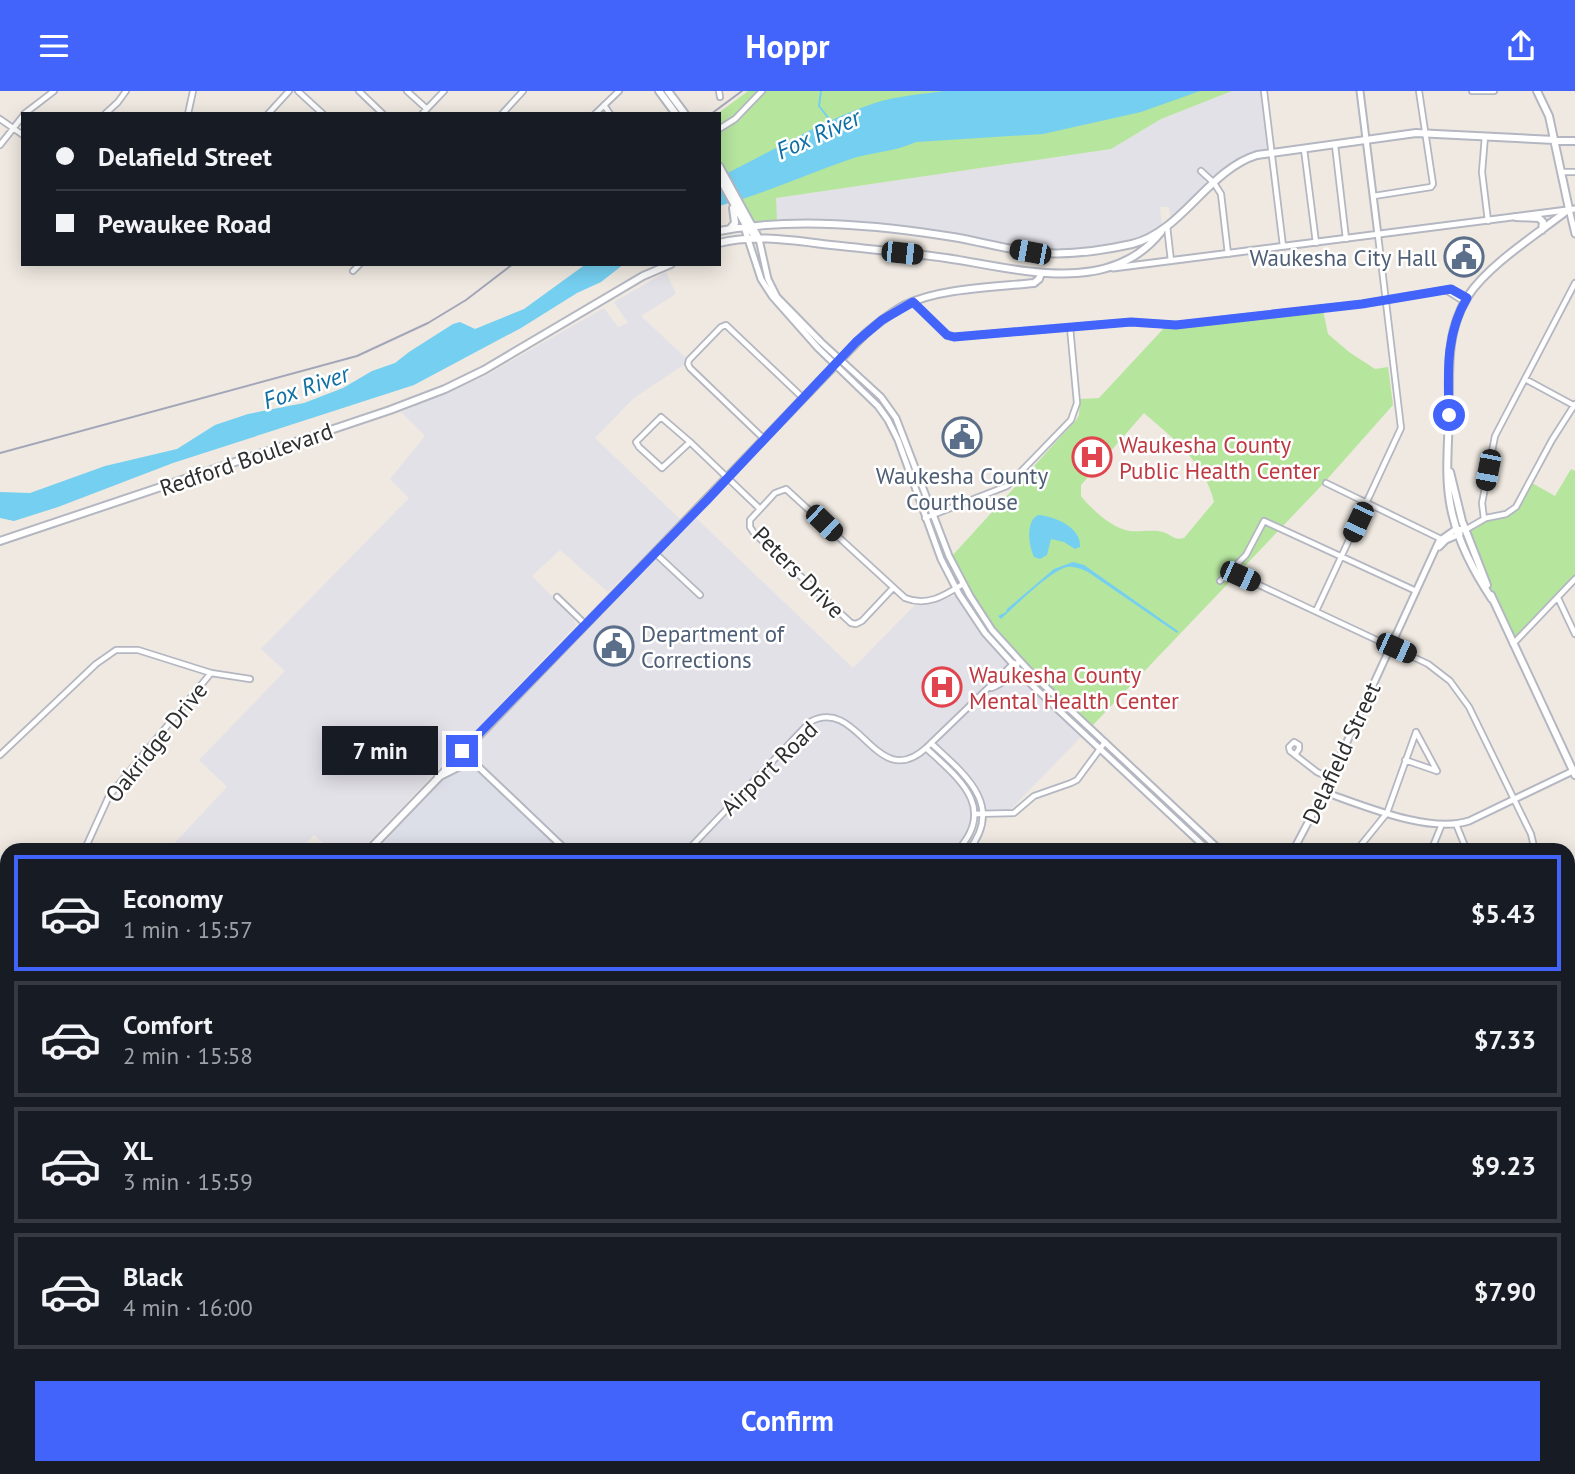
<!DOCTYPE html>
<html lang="en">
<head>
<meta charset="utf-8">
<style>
  :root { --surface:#171b24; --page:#20242c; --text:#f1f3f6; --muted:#9ea1a6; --line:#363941; --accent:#4264fb }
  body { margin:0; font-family:"PT Sans",sans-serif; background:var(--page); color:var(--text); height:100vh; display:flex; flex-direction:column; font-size:26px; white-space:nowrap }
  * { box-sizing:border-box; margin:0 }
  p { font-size:23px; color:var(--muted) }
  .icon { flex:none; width:38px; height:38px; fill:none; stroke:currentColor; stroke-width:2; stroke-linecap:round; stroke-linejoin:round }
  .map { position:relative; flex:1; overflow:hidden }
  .side { position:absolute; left:0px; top:752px; width:1575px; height:632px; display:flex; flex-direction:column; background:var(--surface); border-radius:21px 21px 0 0; box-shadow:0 4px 18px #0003 }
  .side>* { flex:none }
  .hud { position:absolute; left:21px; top:21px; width:700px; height:154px; border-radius:0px; box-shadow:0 4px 18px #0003; display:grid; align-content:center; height:154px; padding:0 35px; background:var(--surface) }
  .end { position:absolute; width:32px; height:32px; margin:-16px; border:9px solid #4264fb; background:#fff; box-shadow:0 0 0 4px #fff }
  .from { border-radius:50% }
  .bubble { position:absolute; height:49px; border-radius:0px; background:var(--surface); box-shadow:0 4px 18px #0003; font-size:23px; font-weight:700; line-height:49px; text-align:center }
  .car { position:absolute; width:21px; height:42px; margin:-21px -10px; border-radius:9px; box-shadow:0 0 5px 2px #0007; background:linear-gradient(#222 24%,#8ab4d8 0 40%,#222 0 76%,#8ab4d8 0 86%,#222 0) }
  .hud b { display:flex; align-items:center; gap:24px; height:66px; font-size:26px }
  .hud b+b { border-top:2px solid var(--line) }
  .hud i { width:18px; height:18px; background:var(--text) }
  ul { padding:12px 0 0; list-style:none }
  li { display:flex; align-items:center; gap:21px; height:116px; margin:0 14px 10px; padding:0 21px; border:4px solid var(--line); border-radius:0px }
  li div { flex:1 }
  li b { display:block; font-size:26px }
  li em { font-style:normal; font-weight:700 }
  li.active { border-color:var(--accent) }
  li>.icon { width:63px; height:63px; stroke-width:1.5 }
  .button { display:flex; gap:14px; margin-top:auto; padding:14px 35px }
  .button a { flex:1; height:80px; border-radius:0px; background:var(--accent); color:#fff; font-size:28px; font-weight:700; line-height:80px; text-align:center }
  header { display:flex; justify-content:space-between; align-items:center; height:91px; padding:0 35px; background:var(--accent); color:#fff; font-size:32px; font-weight:700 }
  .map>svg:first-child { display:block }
</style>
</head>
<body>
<header><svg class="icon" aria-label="menu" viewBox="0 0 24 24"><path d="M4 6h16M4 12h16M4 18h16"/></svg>Hoppr<svg class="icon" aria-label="share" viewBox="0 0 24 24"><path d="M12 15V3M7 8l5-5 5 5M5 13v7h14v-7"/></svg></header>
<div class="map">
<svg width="1575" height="1383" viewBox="0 0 1575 1383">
  <rect width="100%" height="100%" fill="#efe9e1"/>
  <path fill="#e3e1e8" d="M1232,0H1262L1268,57L1241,67L1215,87L1208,84L1204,87L1206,95L1173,125L1170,124L1169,116H1160L1162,134L1139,148L1077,158L1040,159L925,140L827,130H777L775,107L1111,58L1161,28Z
    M666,181L676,203L641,225L687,268L685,273L634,307L595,347L681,429L608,501L560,459L532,485L572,526L576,534L361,759H331L314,744L302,757L305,759H168L227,696L199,669L285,580L261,558L409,407L390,388L425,345L401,321L485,285L604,217L618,236L628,232L614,211Z
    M696,427L853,577L915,514H931L956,504L998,563L1030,597L1082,645L1007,722H972L967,744L954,760L570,759L476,668L472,662L473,656Z"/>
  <path fill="#dcdee8" d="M465,674L471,675L561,759L376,760L443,688Z
    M148,1377H663L667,1383H149Z"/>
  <path fill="#b6e59e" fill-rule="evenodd" d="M748,0H1232L1161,28L1111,58L776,107L777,130L757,131L752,128L719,71V23H717Z
    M1323,219L1328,243L1349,261L1375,278L1388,276L1393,314L1322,394L1092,635C1062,607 1030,579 1003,548C982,523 967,493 952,465L1076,329L1079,324L1080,308L1099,307L1165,236L1173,237ZM1144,322C1173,347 1205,372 1214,411L1184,447C1173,450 1173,444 1163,441C1154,438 1140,441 1130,440C1113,438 1091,418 1081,405V394Z
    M1571,378L1575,380V484L1514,549L1501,522L1468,441L1487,429L1506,426L1516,420L1532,392L1555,405Z
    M669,1377H1026L1032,1383H673Z"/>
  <path fill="#75cff0" d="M945,0H1200L1141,21L1043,43L916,51C895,61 870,61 848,69C805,84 763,103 719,115V86C772,61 820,30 875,12C897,5 922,3 945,0Z
    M586,173H624L601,191L577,202L521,237L414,294L173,372L58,416L14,430L0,427V401L30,402L105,375L177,358L215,334L248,323L304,312L343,297L372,280L395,272L409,261L453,233L460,231L475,238L524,218Z
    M1038,424C1053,425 1082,436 1080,456L1075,458L1064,451L1051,448L1047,464L1040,468L1034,466C1028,453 1026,430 1038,424Z
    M1073,471L1084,474L1178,540L1177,542L1088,481C1081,478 1074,475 1067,476C1050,480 1014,516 1001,528L998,525L1006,521L1007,518L1054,478Z"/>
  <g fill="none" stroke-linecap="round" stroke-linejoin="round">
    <path stroke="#75cff0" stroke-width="2" d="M821,0L819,15L830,29"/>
    <path stroke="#c9c8cc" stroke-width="10" d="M211,1377L215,1383
      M471,1377L475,1383
      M512,1377V1383
      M537,1377L542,1383
      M297,1383L304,1377
      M521,1383L529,1377"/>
    <path stroke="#c9c8cc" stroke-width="24" d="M390,1377L394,1383
      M238,1383L244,1377"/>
    <g stroke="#b4b7c1" stroke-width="8">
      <path id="minor" d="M298,0L323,23
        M359,0L383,23
        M407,0L427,18
        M719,0L720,6
        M1264,0L1283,155
        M1472,0H1494
        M604,14L610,23
        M24,23L54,0
        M105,23L118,11L126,0
        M188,23L193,0
        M268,23L289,0
        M422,23L444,0
        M502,23L523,0
        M595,23L619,0
        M0,28L23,44
        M719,38L735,28L762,0
        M1485,45L1482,81L1488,130
        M0,54L23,25
        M1335,54L1346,148
        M1304,58L1316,152
        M1201,80L1214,92L1221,103L1228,163
        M1561,81H1575
        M1374,105L1431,96L1433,93L1419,0
        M1167,135L1171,170
        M353,180L360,173
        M1446,199L1465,211
        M913,211L947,245L954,246L1131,231L1176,234L1361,213L1451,198L1467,207
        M1525,288L1575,315
        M661,326L690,351L662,377L639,356L636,351Z
        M764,348L690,277L688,273L689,269L721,236L726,234L803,307
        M690,351L760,418
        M1326,392L1441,448
        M925,427L1007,395L1071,329L1077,312L1070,236
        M1484,428L1482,412L1495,345L1575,192
        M1465,439L1486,427L1506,423L1516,416L1552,349L1575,313
        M655,462L700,504
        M1240,485L1428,573L1450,590L1469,616L1531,743L1535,760
        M1220,490L1246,464L1264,430L1416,500
        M893,497L862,530L856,533L851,532L754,442L750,436V429L775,402L786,398L905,507C927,516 944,505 963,493
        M557,506L585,533
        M1558,507L1575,543
        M1316,520L1401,337L1378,144
        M1513,553L1575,488
        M991,597C1003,594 1014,581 1019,570
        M1416,641L1437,680
        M931,652C963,682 1006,714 968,760
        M926,657C958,687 998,716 957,760
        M0,664L96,573L116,559H138L211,582L250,588
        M1295,664L1299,658V654L1294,651L1289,656L1290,660L1317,681L1330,687
        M1405,669L1437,680
        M974,723L1014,722L1034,705L1071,692L1077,689L1105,651
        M1456,733L1467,760
        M1357,759L1387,722L1416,641
        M84,760L109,705L211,582
        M687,760L810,631C859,604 876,703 926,657L1014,572
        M1431,760L1442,733
        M0,794L7,793
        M1568,826L1575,818
        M1568,888L1575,886
        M1568,947L1575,946
        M1568,1051L1575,1057
        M1568,1118L1575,1125
        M1568,1190L1575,1196
        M1568,1209L1575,1201
        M1568,1290L1575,1278
        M1568,1305L1575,1309
        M666,1377L670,1383
        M1356,1377L1362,1383
        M1502,1377L1510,1383
        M1317,1383L1322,1377
        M1381,1383L1384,1377
        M1516,1383L1519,1377"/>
    </g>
    <g stroke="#b4b7c1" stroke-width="9">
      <path id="tertiary" d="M1360,0L1378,144
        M1569,118L1575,143
        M744,136L761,188L772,205L818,257L878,315L888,329L898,349L941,468L959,503L985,542L1033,595L1209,760
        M759,148L768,188L777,206L821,251L881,306L896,327L949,465L970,505L992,539L1033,584L1221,760
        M1113,177L1575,118
        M1439,456L1446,449L1460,443
        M462,660L567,760
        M1324,701C1362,714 1429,743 1469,730L1575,679
        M1293,760L1324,701L1439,450L1456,438L1465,439
        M1568,1014L1575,1013
        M1568,1023L1575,1022
        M1232,1377L1239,1383"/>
    </g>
    <g stroke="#b4b7c1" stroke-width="10">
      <path id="secondary" d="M659,0L676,23
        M668,0L685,23
        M719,75L759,148
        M719,86L747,136L757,147
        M1516,126L1539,127L1543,131L1542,139
        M730,138L735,132L733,117
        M719,140C794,126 878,134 953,146C983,151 1012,160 1042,162C1071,164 1105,159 1132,153C1182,141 1208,79 1257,64L1416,42L1575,50
        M719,152C758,142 801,151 841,155C876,159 911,162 946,167C1015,177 1109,207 1161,141
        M1450,381L1462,430L1487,494
        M0,450L390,319L445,298L484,279L643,185L671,173
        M1491,504L1575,684
        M1492,508C1476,484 1460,454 1453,426C1444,392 1448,359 1449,325C1450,283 1444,243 1468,205C1489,173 1539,142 1569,118L1549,25L1537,0
        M438,686L468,671L476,672
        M368,760L865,243C877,233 890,222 905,214C939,197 996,196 1034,192L1039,188L1041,182
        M0,872L7,891
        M0,1147L7,1140
        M145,1377V1383"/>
    </g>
    <use href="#minor" stroke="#fff" stroke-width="4.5"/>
    <use href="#tertiary" stroke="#fff" stroke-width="5"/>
    <use href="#secondary" stroke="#fff" stroke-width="6"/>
    <path stroke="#a3a6b8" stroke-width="2" d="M711,23L742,0
      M0,362L357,265L428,232L466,209L513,173"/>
  </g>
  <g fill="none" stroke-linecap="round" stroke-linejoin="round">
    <path stroke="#4264fb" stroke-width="9" d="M462,660L707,409L856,251L882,229L913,211L947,244L954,246L1131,231L1176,234L1362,213L1451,198L1467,207C1445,244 1448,283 1449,324"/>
  </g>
  <defs>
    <g id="civic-ring" transform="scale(2.0125)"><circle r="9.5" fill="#fff" stroke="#5c6f8a" stroke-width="1.5"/><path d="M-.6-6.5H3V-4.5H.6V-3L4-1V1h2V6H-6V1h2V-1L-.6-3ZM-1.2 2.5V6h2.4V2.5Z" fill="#5c6f8a"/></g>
    <g id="hospital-ring" transform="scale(2.0125)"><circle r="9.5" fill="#fff" stroke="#e0444e" stroke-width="1.5"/><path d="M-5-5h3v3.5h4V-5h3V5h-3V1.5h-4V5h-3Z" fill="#e0444e"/></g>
  </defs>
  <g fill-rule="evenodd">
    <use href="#civic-ring" x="1464" y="166"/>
    <use href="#civic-ring" x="962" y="346"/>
    <use href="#hospital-ring" x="1092" y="366"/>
    <use href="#civic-ring" x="614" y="555"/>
    <use href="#hospital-ring" x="942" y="596"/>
  </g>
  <g text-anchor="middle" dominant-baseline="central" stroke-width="5" stroke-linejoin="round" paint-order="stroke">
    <g font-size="23" fill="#4e5e75" stroke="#fff" text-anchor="end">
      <text x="1437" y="166">Waukesha City Hall</text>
      <text x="962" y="384" text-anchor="middle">Waukesha County<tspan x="962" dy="26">Courthouse</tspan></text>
      <text x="641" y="542" text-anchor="start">Department of<tspan x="641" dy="26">Corrections</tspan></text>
    </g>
    <g font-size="23" fill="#be3a42" stroke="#fff" text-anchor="start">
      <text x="1119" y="353">Waukesha County<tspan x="1119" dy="26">Public Health Center</tspan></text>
      <text x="969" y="583">Waukesha County<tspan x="969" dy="26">Mental Health Center</tspan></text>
    </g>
    <g font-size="23" fill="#2e2e2e" stroke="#fff">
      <text transform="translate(246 368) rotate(-19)">Redford Boulevard</text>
      <text transform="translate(799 481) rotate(45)">Peters Drive</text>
      <text transform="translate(156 651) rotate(-51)">Oakridge Drive</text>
      <text transform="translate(1341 662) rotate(-65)">Delafield Street</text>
      <text transform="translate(769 677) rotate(-44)">Airport Road</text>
    </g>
    <g font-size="24" font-style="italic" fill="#0d6fa3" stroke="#fff">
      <text transform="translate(818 43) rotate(-24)">Fox River</text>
      <text transform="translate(306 296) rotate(-19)">Fox River</text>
    </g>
  </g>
</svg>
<i class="end from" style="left:1449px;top:324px"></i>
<i class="end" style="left:462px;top:660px"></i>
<div class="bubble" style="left:322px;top:635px;width:116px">7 min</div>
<i class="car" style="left:1030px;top:161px;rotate:281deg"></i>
<i class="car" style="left:902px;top:162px;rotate:96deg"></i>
<i class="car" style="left:1488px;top:379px;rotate:191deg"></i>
<i class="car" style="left:1358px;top:431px;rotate:205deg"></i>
<i class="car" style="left:824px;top:432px;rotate:134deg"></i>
<i class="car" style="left:1240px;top:485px;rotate:114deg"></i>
<i class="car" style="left:1396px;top:557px;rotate:114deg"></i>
<div class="hud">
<b><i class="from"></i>Delafield Street</b>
<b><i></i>Pewaukee Road</b>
</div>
<section class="side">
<ul>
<li class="active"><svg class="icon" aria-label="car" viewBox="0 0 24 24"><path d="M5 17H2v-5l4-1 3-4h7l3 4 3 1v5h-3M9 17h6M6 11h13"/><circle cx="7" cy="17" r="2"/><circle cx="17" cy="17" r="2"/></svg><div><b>Economy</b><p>1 min · 15:57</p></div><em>$5.43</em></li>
<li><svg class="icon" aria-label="car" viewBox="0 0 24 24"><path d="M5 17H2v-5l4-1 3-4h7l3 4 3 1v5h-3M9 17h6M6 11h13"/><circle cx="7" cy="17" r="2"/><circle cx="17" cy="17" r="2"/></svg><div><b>Comfort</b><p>2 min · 15:58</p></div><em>$7.33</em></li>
<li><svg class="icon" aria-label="car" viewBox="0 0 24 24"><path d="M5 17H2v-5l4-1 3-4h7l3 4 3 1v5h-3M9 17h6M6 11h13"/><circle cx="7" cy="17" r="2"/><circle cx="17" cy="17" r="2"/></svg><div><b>XL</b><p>3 min · 15:59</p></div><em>$9.23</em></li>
<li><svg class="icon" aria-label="car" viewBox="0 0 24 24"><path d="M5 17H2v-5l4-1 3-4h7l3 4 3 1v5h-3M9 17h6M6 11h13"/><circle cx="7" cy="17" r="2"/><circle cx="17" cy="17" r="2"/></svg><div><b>Black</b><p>4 min · 16:00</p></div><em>$7.90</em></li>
</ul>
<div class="button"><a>Confirm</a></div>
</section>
</div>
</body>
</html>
